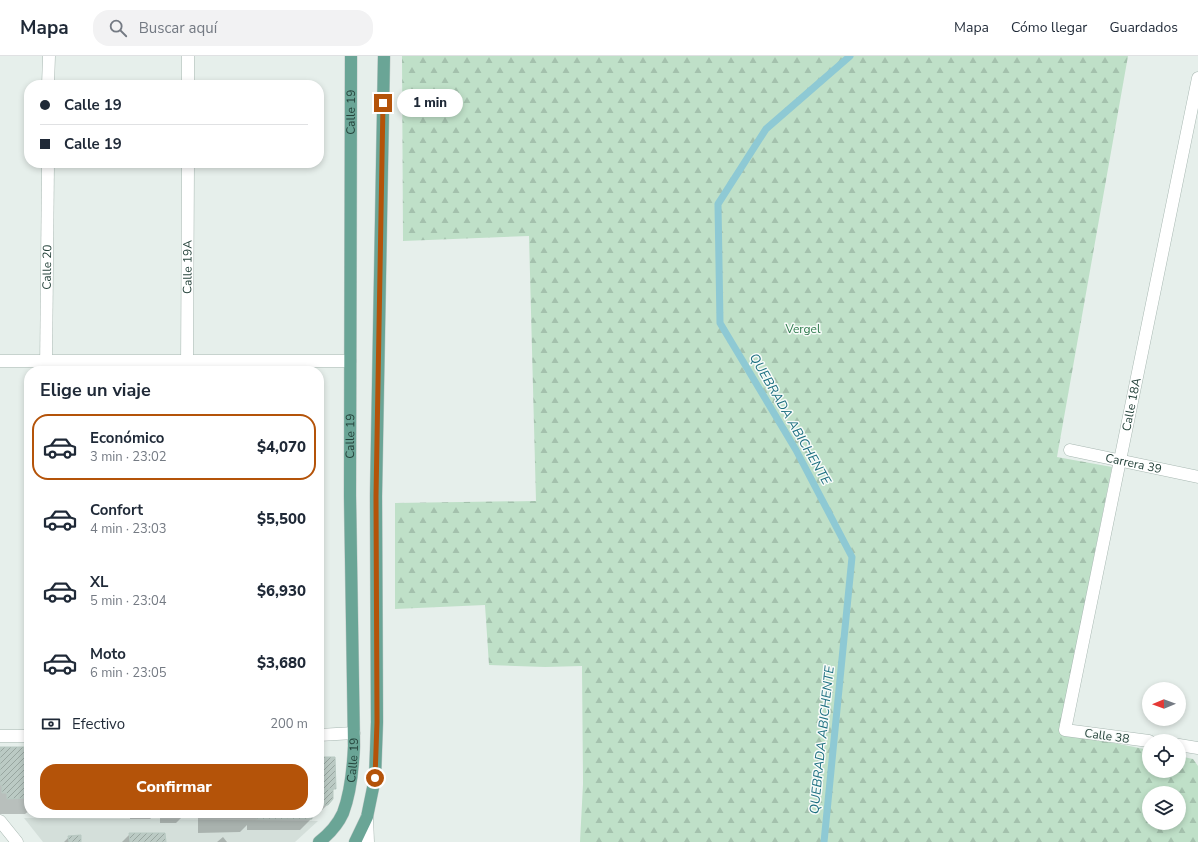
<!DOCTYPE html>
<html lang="es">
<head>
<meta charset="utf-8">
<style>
  :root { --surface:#fff; --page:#f2f2f3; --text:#1f2937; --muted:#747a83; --line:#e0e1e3; --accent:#b45309 }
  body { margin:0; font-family:"Nunito Sans",sans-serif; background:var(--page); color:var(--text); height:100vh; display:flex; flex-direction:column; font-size:15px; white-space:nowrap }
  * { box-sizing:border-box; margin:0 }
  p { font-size:13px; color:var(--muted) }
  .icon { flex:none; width:22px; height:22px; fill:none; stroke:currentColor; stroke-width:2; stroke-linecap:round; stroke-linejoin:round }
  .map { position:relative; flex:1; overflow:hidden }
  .sheet { position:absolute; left:24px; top:310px; width:300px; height:452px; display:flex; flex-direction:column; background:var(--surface); border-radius:16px; box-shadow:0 2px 6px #0003 }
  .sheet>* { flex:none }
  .guide { position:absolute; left:24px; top:24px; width:300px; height:88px; border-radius:16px; box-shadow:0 2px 6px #0003; display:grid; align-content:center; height:88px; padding:0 16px; background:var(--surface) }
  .needle { width:26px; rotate:269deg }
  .controls { position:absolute; left:1142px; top:626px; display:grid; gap:8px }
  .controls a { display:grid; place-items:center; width:44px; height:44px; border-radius:50%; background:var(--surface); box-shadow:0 2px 6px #0003; font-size:20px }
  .end { position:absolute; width:18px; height:18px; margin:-9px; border:5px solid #b45309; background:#fff; box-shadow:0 0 0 2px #fff }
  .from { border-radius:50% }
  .bubble { position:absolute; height:28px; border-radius:14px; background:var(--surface); box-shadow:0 2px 6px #0003; font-size:13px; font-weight:800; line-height:28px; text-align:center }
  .guide b { display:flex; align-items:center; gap:14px; height:38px; font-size:15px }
  .guide b+b { border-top:1px solid var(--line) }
  .guide i { width:10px; height:10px; background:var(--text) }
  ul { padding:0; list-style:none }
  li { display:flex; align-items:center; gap:12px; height:66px; margin:0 8px 6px; padding:0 8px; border:2px solid transparent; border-radius:16px }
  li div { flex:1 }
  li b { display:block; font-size:15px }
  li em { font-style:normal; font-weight:800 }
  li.on { border-color:var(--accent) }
  li>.icon { width:36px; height:36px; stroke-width:1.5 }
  h2 { padding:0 16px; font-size:18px; line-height:48px }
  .pay { display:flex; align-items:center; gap:10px; height:44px; padding:0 16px; font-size:15px }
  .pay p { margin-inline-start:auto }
  .cta { display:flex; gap:8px; margin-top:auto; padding:8px 16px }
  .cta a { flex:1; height:46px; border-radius:16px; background:var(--accent); color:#fff; font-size:16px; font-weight:800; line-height:46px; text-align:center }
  header { display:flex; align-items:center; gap:24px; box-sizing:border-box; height:56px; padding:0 20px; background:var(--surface); border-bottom:1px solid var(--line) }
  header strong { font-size:19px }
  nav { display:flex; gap:22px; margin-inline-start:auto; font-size:14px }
  .search { width:280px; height:36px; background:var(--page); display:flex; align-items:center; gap:10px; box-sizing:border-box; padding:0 14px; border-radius:16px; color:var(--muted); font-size:15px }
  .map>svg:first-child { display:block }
</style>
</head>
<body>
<header>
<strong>Mapa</strong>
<div class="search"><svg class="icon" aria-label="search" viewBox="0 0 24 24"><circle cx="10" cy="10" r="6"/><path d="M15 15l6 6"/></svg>Buscar aquí</div>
<nav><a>Mapa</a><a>Cómo llegar</a><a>Guardados</a></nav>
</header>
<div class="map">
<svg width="1198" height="786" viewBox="0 0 1198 786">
  <defs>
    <pattern id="forest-firs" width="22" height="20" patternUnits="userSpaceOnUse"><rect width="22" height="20" fill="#bfe0c8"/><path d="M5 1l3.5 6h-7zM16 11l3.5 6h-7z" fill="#a4c1ad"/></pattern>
    <pattern id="building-hatch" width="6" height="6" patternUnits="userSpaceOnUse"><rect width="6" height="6" fill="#bbcac4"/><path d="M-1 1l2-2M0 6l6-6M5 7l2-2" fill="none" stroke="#98a6a0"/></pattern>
  </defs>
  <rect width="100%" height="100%" fill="#e6efeb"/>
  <path fill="#d4dfda" d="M24,762L318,765L295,786H43Z"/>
  <path fill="url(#forest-firs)" fill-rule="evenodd" d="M402,0H1128L1057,401L1112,411L1059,676L1149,694V715H1179V700L1193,703L1198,710V786H580L583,728L582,610L545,611L489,609L485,549L395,553V447L536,445L529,180L403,185ZM1149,737H1179V767H1149Z"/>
  <path fill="#0003" d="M29,691V755L25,758H0V692Z
    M319,702L335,732L332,735L328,748L322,754H319Z
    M106,757H157L150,763H130V758L128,761H106Z
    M160,757H311V763L300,774H247V769L240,776L198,777V760L182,761L176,767H160Z
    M130,778L165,786H122Z
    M69,781L80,786H64Z
    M223,781L227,786H217Z"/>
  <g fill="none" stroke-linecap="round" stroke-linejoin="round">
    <path stroke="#8ec9d4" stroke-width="7" d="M824,786L852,501L796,394L720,267L718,148L766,73L850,0"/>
  </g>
  <path fill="url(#building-hatch)" stroke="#b8c9c2" d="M0,691H29V742L7,743V737H2V729H0Z
    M319,701H335L336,733H319Z
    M319,733H333V743L328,749H319Z
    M214,757H257V760L214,761Z
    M257,757H287V763H257Z
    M287,757H312V763H287Z
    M129,777H165L166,786H130Z
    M81,779V786H69L68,780Z"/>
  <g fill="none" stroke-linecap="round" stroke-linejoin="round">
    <g stroke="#a8b8b2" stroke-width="13">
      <g id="minor">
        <path d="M48,29L49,0"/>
        <path d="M188,29V0"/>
        <path d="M0,305H350"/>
        <path id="s1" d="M46,315L48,107"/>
        <path id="s2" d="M187,315L188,107"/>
        <path id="s3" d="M1070,394L1198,421"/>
        <path d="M319,679L354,677"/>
        <path d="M0,680H29"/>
        <path id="s4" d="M1149,685L1065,674L1198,22"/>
        <path d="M1179,689L1198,692"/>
        <path d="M367,761L368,786"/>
        <path d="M0,765L17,786"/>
      </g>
    </g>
    <g stroke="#c2cac8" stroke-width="13">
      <g id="major">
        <path id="s5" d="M319,786C328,779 338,768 343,757C351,736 353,713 354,690L350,440L351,0"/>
        <path d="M355,786L367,761L375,722L377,666L376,440L384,0"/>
      </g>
    </g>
    <use href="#minor" stroke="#fff" stroke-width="12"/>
    <use href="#major" stroke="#6aa596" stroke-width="12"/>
  </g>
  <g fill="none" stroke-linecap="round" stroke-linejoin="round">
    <path stroke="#b45309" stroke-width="5" d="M375,722L377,666L376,440L383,47"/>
  </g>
  <g text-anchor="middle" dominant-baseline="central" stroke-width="3" stroke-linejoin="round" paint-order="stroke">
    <g font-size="12" fill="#24423a" stroke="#f7fbf9">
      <text stroke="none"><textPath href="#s5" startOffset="740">Calle 19</textPath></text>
      <text stroke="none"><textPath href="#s1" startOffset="104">Calle 20</textPath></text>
      <text stroke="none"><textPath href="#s2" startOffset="104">Calle 19A</textPath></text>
      <text stroke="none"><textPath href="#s4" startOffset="417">Calle 18A</textPath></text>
      <text stroke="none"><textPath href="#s5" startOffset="416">Calle 19</textPath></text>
      <text stroke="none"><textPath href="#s3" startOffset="65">Carrera 39</textPath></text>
      <text transform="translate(1107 680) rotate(8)">Calle 38</text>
      <text stroke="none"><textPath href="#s5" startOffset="92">Calle 19</textPath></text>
    </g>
    <g font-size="12" fill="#2d7a4b" stroke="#f7fbf9">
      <text x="803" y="273">Vergel</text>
    </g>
    <g font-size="13" font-style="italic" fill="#1c6f80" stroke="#f7fbf9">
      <text transform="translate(790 363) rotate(60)">QUEBRADA ABICHENTE</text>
      <text transform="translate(822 684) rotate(-84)">QUEBRADA ABICHENTE</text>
    </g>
  </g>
</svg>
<div class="controls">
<a><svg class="needle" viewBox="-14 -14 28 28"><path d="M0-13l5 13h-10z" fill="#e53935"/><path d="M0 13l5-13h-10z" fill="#747a83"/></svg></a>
<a><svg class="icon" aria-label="locate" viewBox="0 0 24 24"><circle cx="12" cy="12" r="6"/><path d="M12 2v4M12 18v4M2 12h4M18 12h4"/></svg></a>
<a><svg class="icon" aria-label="layers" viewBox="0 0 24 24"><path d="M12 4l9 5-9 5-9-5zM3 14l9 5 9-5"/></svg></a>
</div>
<i class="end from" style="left:375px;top:722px"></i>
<i class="end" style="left:383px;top:47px"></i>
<div class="bubble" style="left:397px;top:33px;width:66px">1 min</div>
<div class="guide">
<b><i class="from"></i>Calle 19</b>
<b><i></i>Calle 19</b>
</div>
<section class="sheet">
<h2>Elige un viaje</h2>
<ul>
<li class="on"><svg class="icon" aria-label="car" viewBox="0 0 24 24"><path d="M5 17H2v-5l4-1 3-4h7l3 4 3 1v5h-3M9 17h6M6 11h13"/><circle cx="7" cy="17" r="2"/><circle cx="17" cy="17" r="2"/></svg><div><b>Económico</b><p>3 min · 23:02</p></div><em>$4,070</em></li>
<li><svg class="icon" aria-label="car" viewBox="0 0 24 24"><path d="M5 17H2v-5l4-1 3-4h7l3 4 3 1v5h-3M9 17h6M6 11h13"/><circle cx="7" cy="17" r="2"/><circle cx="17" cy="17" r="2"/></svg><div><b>Confort</b><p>4 min · 23:03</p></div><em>$5,500</em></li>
<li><svg class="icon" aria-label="car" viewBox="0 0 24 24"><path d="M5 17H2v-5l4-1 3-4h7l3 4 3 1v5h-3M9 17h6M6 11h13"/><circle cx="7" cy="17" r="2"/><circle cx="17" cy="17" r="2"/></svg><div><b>XL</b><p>5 min · 23:04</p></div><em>$6,930</em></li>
<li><svg class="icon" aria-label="car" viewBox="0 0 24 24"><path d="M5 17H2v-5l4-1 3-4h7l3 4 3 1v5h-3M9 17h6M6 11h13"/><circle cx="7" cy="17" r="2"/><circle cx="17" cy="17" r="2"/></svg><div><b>Moto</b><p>6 min · 23:05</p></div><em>$3,680</em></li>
</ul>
<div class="pay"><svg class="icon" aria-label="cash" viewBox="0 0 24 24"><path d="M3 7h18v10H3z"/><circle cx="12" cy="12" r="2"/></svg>Efectivo<p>200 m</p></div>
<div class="cta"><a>Confirmar</a></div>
</section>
</div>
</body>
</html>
